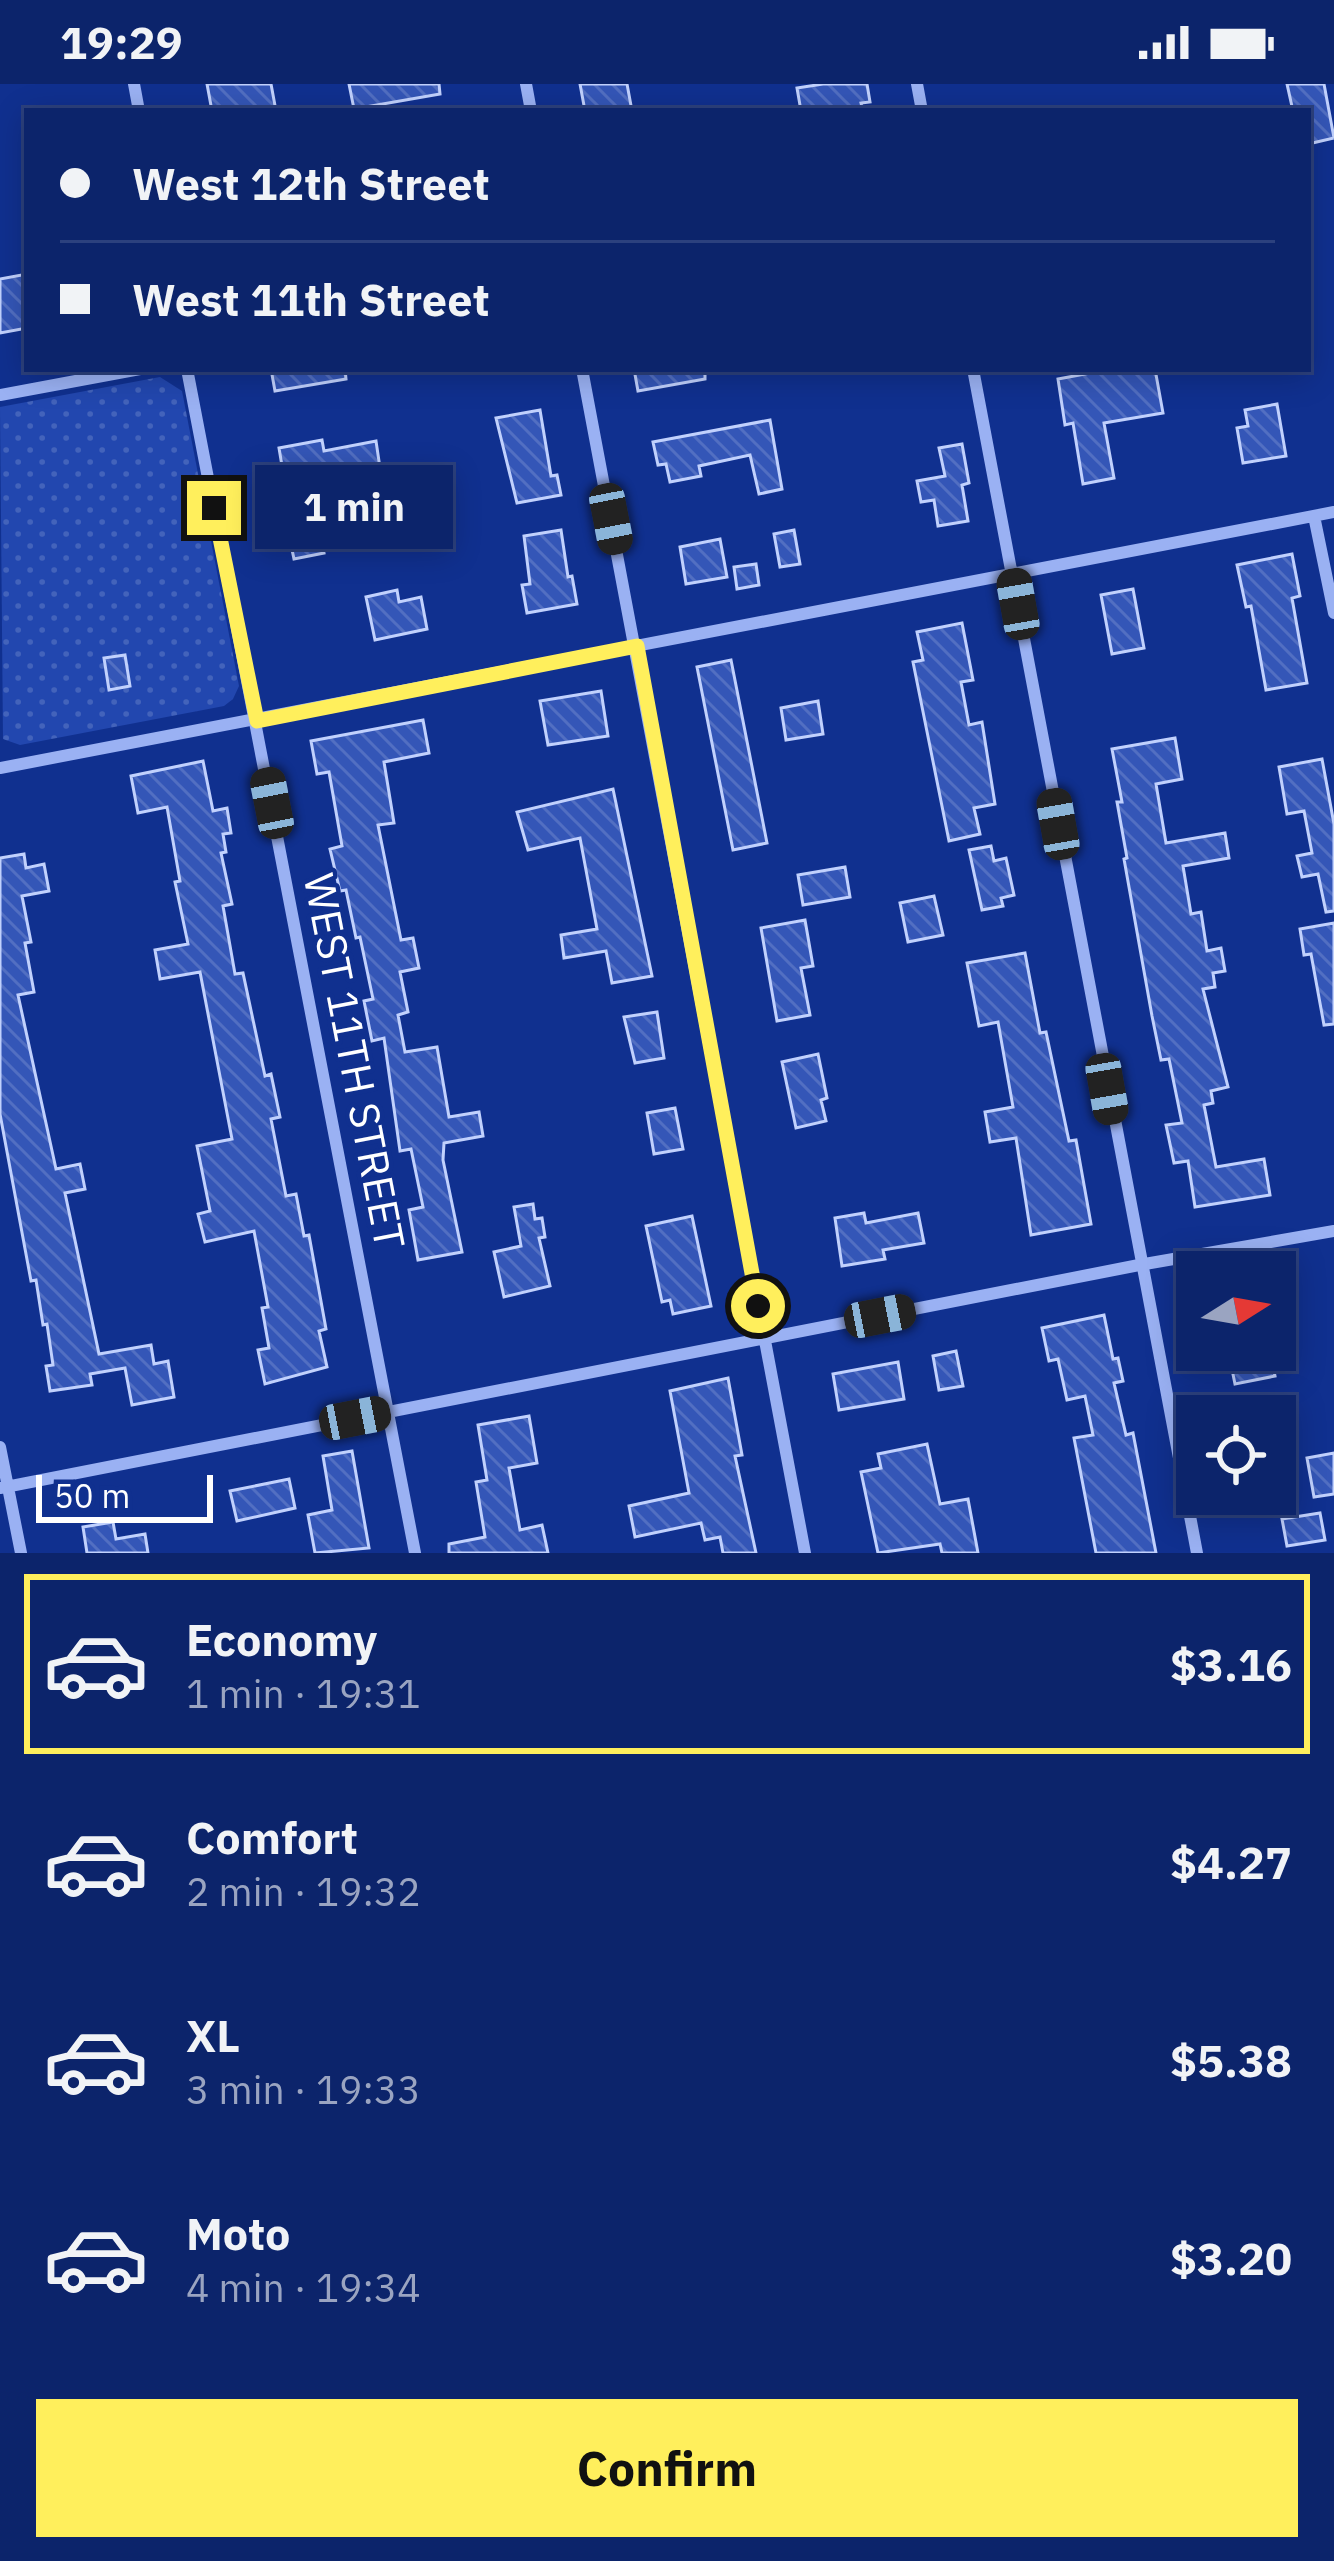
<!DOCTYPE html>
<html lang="en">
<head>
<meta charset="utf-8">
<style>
  :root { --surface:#0c246b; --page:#152c71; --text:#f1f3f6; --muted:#9aa4c1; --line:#2c417e; --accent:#ffef5c }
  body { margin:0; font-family:"IBM Plex Sans",sans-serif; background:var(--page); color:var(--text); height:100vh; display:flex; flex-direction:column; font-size:45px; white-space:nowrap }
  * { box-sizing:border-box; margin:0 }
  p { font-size:39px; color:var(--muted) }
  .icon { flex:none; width:66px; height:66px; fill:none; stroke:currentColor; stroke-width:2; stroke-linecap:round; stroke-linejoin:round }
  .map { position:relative; height:1469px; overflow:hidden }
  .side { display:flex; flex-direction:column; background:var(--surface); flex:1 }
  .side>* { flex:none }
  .banner { position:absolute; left:24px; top:24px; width:1287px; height:264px; border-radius:0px; box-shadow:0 6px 30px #0003,0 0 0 3px var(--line); display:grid; align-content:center; height:264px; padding:0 36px; background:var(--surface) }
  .needle { width:78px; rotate:79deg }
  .fabs { position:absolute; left:1176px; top:1167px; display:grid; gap:24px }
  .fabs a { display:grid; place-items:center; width:120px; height:120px; border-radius:0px; background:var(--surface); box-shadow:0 6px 30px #0003,0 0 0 3px var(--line); font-size:60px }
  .scale { position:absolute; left:36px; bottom:30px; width:177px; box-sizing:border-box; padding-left:12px; border:6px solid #fff; border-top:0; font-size:33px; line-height:42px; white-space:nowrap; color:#fff; -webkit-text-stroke:9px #10308f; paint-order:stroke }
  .end { position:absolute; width:54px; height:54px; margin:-27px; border:15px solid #ffef5c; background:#111; box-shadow:0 0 0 6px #111 }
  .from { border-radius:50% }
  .bubble { position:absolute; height:84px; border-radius:0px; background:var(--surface); box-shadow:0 6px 30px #0003,0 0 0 3px var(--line); font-size:39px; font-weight:800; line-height:84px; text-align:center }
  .car { position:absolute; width:36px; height:72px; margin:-36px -18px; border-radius:15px; box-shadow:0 0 9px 3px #0007; background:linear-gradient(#222 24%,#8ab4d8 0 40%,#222 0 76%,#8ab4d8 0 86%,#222 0) }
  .banner b { display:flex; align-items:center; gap:42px; height:114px; font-size:45px }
  .banner b+b { border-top:3px solid var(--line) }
  .banner i { width:30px; height:30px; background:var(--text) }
  ul { padding:21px 0 0; list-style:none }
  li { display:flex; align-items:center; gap:36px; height:180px; margin:0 24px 18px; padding:0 12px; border:6px solid transparent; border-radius:0px }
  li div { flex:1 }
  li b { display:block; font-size:45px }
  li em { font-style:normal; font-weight:800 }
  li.active { border-color:var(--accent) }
  li>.icon { width:108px; height:108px; stroke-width:1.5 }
  .action { display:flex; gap:24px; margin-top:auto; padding:24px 36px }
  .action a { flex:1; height:138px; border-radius:0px; background:var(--accent); color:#111; font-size:48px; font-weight:800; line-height:138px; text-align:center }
  .status { display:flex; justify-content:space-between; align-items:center; height:84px; padding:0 60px; background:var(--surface); direction:ltr }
  .status svg { height:33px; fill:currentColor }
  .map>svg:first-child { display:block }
</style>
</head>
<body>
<div class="status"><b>19:29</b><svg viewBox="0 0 49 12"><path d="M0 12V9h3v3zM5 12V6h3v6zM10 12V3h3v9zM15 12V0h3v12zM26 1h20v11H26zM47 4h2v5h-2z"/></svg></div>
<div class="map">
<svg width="1334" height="1469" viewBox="0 0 1334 1469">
  <defs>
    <pattern id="grass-dots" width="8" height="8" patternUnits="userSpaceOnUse" patternTransform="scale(3)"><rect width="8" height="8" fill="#2247af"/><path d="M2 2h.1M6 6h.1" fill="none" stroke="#4363bb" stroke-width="1.8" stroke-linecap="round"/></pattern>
    <pattern id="building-back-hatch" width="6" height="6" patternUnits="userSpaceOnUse" patternTransform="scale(3)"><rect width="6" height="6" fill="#3456b7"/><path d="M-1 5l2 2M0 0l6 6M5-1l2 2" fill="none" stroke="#526fc2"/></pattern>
  </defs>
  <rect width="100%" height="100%" fill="#10308f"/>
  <path fill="url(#grass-dots)" d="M160,293L182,307L239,602L233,615L224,622L20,661L3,655L0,323Z"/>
  <path fill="url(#building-back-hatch)" stroke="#c1d1fd" stroke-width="3" d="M207,0H271L276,27H212Z
    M349,0H439L440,10L354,25Z
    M580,0H627L632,27H585Z
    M823,0H867L870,18L861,19L863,27H801L797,4Z
    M1287,0H1324L1334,54L1308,60V27H1293Z
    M27,190V244L0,249V195Z
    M271,285H345L346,295L275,307Z
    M634,285H705V295L638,307Z
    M1112,285H1155L1163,329L1104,339L1114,394L1083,400L1073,339L1065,341L1058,295Z
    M1277,320L1286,372L1243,379L1237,344L1248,342L1245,326Z
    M540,326L551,392L557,391L561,411L517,419L496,334Z
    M770,336L782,405L759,410L750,371L699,382L701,392L670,398L666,380L658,381L653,358Z
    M322,356L324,367L376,357L380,384L341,391L354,451L322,458L324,469L294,475L277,395L284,394L279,364Z
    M962,360L969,399L962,401L968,437L938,442L934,416L921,418L917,397L945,392L939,364Z
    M561,446L568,493L572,492L577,520L527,529L522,501L530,500L524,452Z
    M794,446L800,480L780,483L774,450Z
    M720,455L727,493L686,500L680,463Z
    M1292,470L1300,512L1292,514L1307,599L1266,606L1251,522L1246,523L1237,481Z
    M756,480L759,501L737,505L734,483Z
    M1133,505L1144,564L1112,570L1101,511Z
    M397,506L399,518L421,513L427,545L375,556L366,513Z
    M962,539L973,596L961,598L969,641L982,638L995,720L974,724L980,750L949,757L913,578L923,576L917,548Z
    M125,571L130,602L109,606L104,574Z
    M731,576L767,759L733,766L697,583Z
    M601,607L608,652L548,661L540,617Z
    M818,617L823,650L786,656L781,624Z
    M423,636L429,669L384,678L394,739L378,741L401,856L413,854L419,884L400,888L408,928L398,931L405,968L437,963L449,1033L479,1028L483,1052L444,1059L443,1076L462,1168L418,1176L409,1126L423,1123L411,1065L400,1067L384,954L372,957L364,917L373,915L360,853L356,854L346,806L340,807L330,765L342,762L329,688L317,690L311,657Z
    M1175,654L1182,695L1156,700L1166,759L1225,749L1229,774L1183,782L1191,830L1201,828L1207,867L1221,864L1225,887L1213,889L1215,903L1203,905L1228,1003L1211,1007L1213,1019L1204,1021L1216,1083L1264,1075L1270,1111L1195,1123L1188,1077L1174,1079L1166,1041L1182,1039L1169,975L1161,976L1152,932L1124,775L1127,774L1117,718H1122L1112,665Z
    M1322,675L1334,740V827L1326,828L1318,790L1302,793L1297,772L1312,769L1304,727L1287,730L1279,683Z
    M203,677L213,727L227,724L231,749L223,750L226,768L221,769L232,820L223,822L235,890L243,889L265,992L271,990L280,1033L271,1035L286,1112L296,1110L304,1152L309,1151L326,1245L319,1247L327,1283L265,1300L258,1266L269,1264L262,1224L268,1223L254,1147L205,1158L198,1130L210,1127L197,1062L232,1055L200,888L160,895L155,866L188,860L175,798L180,797L167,723L138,729L131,692Z
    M613,705L652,892L612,899L606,867L564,874L561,851L597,845L580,754L528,766L517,728Z
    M991,762L994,777L1006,774L1014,811L1001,814L1003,822L982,826L969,766Z
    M24,770L26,784L44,780L49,807L22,812L31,858L25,859L34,908L18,911L56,1085L80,1080L85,1105L65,1109L99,1270L151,1261L154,1280L168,1277L174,1313L132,1321L125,1284L90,1290L92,1301L50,1307L46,1282L53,1281L47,1240L43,1241L36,1196L31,1197L0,1030V774Z
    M845,783L850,813L803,821L798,791Z
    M934,812L943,851L908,858L900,819Z
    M805,836L813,882L801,884L810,931L777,937L761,844Z
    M1334,839V940L1324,941L1311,870L1304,871L1300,845Z
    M1025,869L1040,949L1046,948L1069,1057L1076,1056L1091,1140L1031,1151L1016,1054L990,1058L985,1028L1013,1023L998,938L979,942L967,879Z
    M657,928L664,974L635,979L624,933Z
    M818,970L827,1014L821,1016L826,1037L796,1044L782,978Z
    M675,1024L683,1065L654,1070L647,1029Z
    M533,1120L535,1135L542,1134L545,1153L539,1154L550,1202L504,1213L494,1168L521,1162L514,1123Z
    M864,1129L866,1139L918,1129L924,1159L883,1166L885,1175L842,1182L835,1134Z
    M692,1132L711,1222L673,1230L670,1216L662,1218L646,1142Z
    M1104,1231L1113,1275L1118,1274L1123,1297L1114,1299L1126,1351L1133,1349L1156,1469H1096L1074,1354L1093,1351L1085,1312L1067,1316L1058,1275L1049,1277L1042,1244Z
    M1228,1266H1270L1275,1292L1235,1300Z
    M956,1267L963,1302L939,1306L933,1272Z
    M898,1278L904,1315L839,1326L833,1290Z
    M728,1294L742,1371L735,1372L756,1469H723L720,1453L705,1456L701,1439L635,1453L629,1422L689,1409L670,1307Z
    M529,1332L537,1379L509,1384L520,1446L542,1441L548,1469H449V1460L485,1453L476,1398L487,1396L478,1341Z
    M927,1360L940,1420L968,1415L978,1469H942L940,1460L878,1469L861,1388L881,1384L878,1370Z
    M352,1367L369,1464L315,1469L308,1431L332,1426L323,1372Z
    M1334,1369V1410L1314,1413L1307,1374Z
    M289,1395L295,1424L237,1437L230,1407Z
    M1320,1429L1325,1456L1287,1462L1282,1435Z
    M113,1438L116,1455L145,1450L148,1469H87L83,1443Z"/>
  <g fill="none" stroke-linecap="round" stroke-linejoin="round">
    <path stroke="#9ab1f3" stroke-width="12" d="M134,0L139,27
      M526,0L531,27
      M917,0L922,27
      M187,285L415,1469
      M582,285L805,1469
      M973,285L1197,1469
      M0,311L140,285
      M1314,432L1334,529
      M0,684L1334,428
      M0,1363L21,1469
      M0,1404L1139,1181L1334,1147"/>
  </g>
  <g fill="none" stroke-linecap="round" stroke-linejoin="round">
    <path stroke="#ffef5c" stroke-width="15" d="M214,424L257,637L637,562L758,1222"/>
  </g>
  <g text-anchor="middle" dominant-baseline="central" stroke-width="9" stroke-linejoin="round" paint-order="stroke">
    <g font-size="42" fill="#fff" stroke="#10308f">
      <text transform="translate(355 977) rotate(79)">WEST 11TH STREET</text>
    </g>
  </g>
</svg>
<div class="fabs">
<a><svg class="needle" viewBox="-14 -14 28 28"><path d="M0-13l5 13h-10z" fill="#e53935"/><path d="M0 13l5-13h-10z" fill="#9aa4c1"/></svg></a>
<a><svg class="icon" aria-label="locate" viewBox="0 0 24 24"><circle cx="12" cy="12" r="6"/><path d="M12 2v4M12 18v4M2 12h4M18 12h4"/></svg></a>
</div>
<div class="scale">50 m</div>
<i class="end from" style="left:758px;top:1222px"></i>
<i class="end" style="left:214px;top:424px"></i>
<div class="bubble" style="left:255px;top:381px;width:198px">1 min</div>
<i class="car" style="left:611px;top:435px;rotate:169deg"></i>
<i class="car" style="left:1018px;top:520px;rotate:350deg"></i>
<i class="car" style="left:272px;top:719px;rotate:349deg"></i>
<i class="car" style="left:1058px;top:740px;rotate:350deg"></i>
<i class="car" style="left:1107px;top:1005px;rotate:170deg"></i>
<i class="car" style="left:880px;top:1232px;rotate:79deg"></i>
<i class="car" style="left:355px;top:1334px;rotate:79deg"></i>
<div class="banner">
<b><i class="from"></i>West 12th Street</b>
<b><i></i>West 11th Street</b>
</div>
</div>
<section class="side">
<ul>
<li class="active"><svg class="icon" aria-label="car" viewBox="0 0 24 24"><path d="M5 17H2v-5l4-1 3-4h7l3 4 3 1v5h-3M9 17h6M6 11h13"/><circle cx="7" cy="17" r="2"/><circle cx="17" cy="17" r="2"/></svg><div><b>Economy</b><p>1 min · 19:31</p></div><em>$3.16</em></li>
<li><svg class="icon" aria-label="car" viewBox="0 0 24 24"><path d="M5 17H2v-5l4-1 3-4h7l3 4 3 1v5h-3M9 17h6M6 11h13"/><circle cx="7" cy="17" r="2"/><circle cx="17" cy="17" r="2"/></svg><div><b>Comfort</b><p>2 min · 19:32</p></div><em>$4.27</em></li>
<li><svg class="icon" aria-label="car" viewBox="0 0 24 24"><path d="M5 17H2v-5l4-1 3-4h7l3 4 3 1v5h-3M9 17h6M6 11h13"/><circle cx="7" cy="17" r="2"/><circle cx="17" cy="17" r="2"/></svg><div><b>XL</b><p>3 min · 19:33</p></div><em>$5.38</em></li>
<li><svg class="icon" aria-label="car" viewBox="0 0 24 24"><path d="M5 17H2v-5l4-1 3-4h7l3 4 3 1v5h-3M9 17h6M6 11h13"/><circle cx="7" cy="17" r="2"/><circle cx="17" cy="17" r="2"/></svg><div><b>Moto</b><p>4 min · 19:34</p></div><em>$3.20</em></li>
</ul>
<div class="action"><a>Confirm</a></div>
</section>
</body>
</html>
